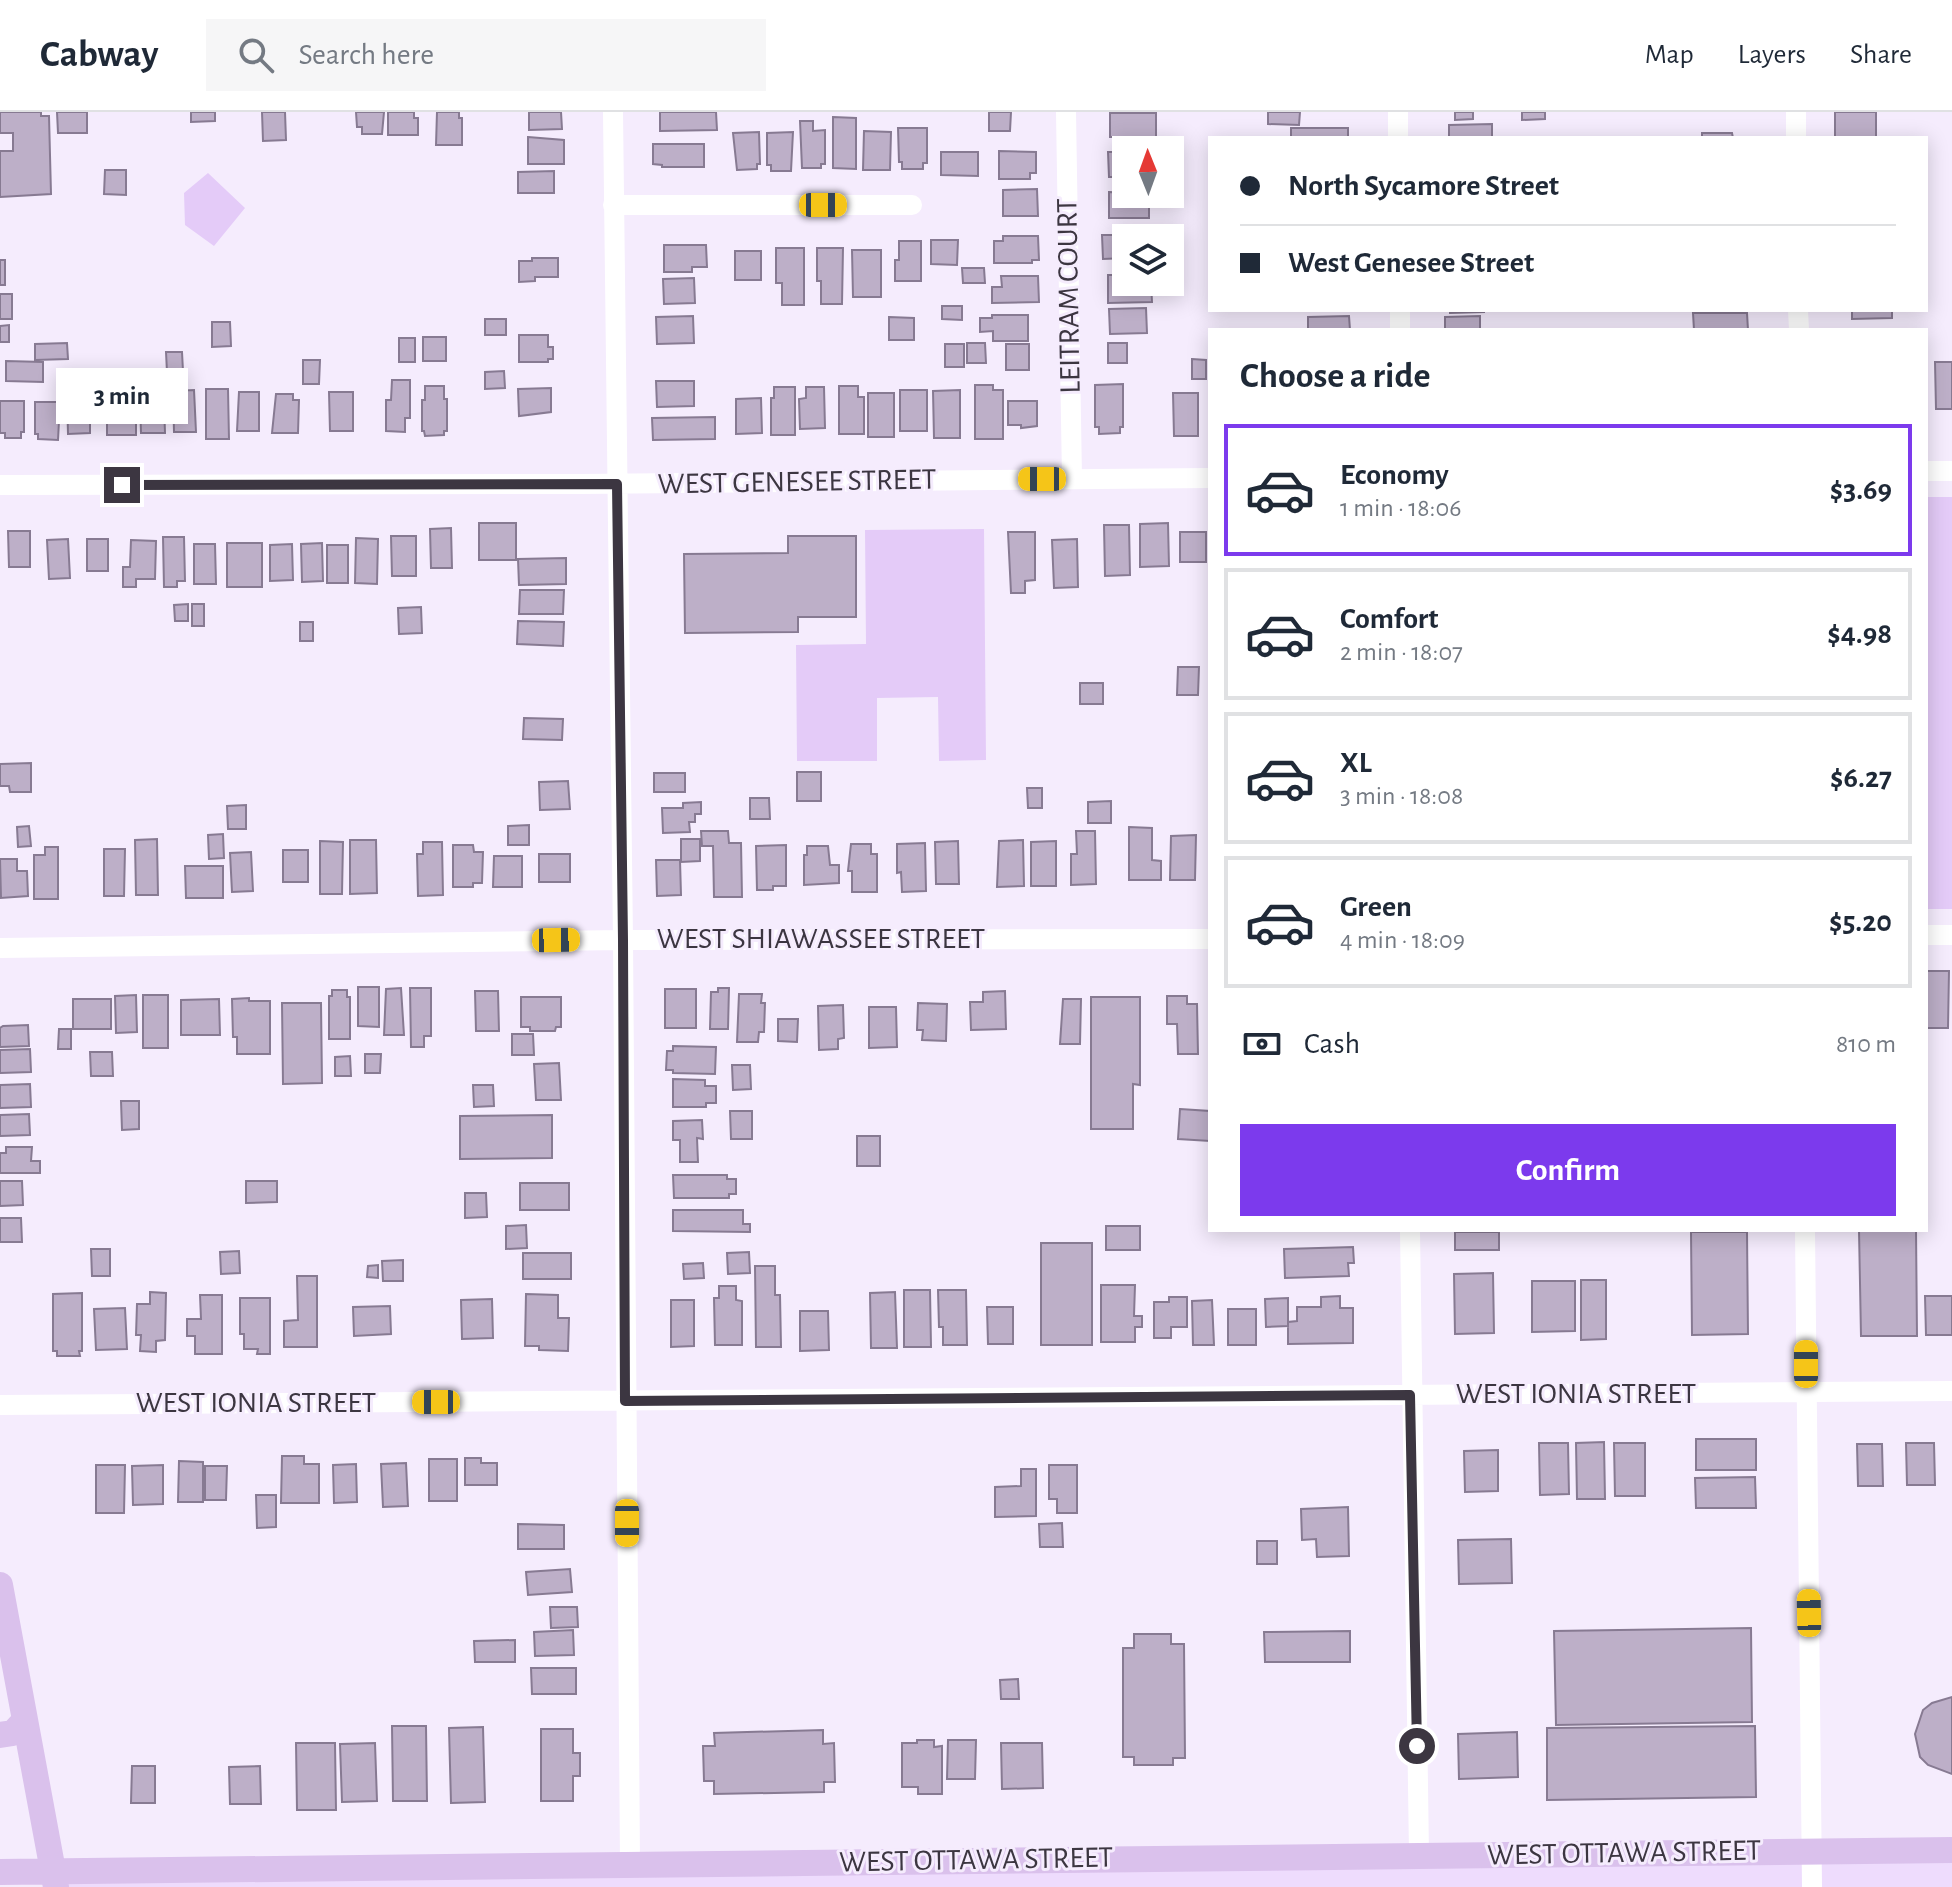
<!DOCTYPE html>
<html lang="en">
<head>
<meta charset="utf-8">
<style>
  :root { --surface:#fff; --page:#f6f6f7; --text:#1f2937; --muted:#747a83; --line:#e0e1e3; --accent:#7c3aed }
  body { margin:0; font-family:"Alegreya Sans",sans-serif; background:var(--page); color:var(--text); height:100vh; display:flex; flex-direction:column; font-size:30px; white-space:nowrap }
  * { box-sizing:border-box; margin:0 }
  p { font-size:26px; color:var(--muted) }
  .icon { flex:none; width:44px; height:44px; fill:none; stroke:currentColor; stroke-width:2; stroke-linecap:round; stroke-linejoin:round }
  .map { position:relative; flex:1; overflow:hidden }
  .side { position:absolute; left:1208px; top:216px; width:720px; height:904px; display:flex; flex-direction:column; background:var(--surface); border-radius:0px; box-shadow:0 4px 20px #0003 }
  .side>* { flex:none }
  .top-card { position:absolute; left:1208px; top:24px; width:720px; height:176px; border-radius:0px; box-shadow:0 4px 20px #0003; display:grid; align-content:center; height:176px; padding:0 32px; background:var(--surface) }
  .needle { width:52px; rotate:359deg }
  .fabs { position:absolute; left:1112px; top:24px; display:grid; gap:16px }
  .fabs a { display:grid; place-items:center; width:72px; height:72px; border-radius:0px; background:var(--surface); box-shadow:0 4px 20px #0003; font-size:40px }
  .end { position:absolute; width:36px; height:36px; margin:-18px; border:10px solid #3c3641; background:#fff; box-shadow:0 0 0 4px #fff }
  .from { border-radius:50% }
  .bubble { position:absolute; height:56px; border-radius:0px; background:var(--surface); box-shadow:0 4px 20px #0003; font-size:26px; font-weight:700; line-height:56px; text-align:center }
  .car { position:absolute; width:24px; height:48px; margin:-24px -12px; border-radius:10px; box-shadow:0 0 6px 2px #0007; background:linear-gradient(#f5c518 24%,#345 0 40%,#f5c518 0 76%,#345 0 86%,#f5c518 0) }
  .top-card b { display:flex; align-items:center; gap:28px; height:76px; font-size:30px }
  .top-card b+b { border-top:2px solid var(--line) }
  .top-card i { width:20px; height:20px; background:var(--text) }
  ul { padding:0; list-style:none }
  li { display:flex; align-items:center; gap:24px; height:132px; margin:0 16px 12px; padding:0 16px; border:4px solid var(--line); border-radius:0px }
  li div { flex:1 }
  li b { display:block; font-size:30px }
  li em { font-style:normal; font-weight:700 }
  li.active { border-color:var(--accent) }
  li>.icon { width:72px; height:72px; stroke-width:1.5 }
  h2 { padding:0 32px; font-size:36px; line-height:96px }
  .pay { display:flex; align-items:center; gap:20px; height:88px; padding:0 32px; font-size:30px }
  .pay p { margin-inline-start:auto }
  .cta { display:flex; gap:16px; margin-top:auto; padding:16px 32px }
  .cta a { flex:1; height:92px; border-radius:0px; background:var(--accent); color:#fff; font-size:32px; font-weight:700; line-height:92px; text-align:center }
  header { display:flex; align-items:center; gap:48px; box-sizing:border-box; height:112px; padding:0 40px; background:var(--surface); border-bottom:2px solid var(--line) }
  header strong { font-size:38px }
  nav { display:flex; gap:44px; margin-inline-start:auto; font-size:28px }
  .search { width:560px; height:72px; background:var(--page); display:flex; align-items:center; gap:20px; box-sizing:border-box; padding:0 28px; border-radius:0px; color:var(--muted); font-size:30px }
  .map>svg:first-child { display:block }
</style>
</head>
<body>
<header>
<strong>Cabway</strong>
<div class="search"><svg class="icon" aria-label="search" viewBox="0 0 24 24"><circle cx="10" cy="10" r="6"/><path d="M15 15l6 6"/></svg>Search here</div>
<nav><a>Map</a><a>Layers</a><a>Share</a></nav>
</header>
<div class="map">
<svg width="1952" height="1775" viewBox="0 0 1952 1775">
  <rect width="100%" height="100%" fill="#f5ecfd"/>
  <path fill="#eedcfd" d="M1952,1738V1775H56L54,1759Z"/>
  <path fill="#e4cbf8" d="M208,61L245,96L214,134L185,113L184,81Z
    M1926,385H1952V797H1926Z
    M984,417L986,648L939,649L938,585L877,586V649H797L796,533L866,532L865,418Z"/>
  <path fill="#bdafc8" stroke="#877a92" stroke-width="2" d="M0,0H41V4H49L51,82L0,85V39H13V21H0Z
    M57,0H87V21H58Z
    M191,0H215V9L191,10Z
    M262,0H285L286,28L263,29Z
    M356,0H384L382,22H362V15H357Z
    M388,0H414V6H418V23H388Z
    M437,0H459V6H462V33H436Z
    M529,0H561L562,17L529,18Z
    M660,0H716L717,18L660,19Z
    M989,0H1011L1010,19H989Z
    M1268,0H1300L1299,13L1268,12Z
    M1455,0H1473V7L1455,8Z
    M1522,0H1545V7L1522,8Z
    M1835,0H1876V25H1835Z
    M1110,1H1156V26H1142L1141,31H1124V25H1110Z
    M833,5L856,6V57L833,56Z
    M800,9H813V19L825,18V52H821V56H802Z
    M1492,12V26H1449V13Z
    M898,16H927V51H923V57H902V50H899Z
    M1291,16H1348V26H1291Z
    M864,19L891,20L890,58H863Z
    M759,20L760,52H757V57L737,58L733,21Z
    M793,20L791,59H771V53H767V21Z
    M1702,21H1732L1733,26H1702Z
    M528,25L564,28V52H528Z
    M653,32H704V55H662V53L653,52Z
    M999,39L1036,40V61H1030V67H999Z
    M941,40H978V64L941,63Z
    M1108,40H1126V65H1109Z
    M105,58H126V83L104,82Z
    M554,59V81H518V60Z
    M1037,77L1038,104H1003V78Z
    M1109,80L1149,82V106H1109Z
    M1102,123H1145V126H1126V146L1103,147Z
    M1003,124H1038L1039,148H1032V151H994V129H1003Z
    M931,128H958L957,153L931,152Z
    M899,129H921V169H895V148H899Z
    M664,133H706L707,155H692V160H664Z
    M776,136H804V193H782V171H776Z
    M817,136H843L842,192H821V169H817Z
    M852,138H881V185H853Z
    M735,139H761V168H735Z
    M532,146H558V165H535V169L519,170V149H532Z
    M0,148H5V173H0Z
    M962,156H984L985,171H963Z
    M1108,163H1126V170H1151L1152,190L1108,191Z
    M1001,164H1038L1039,190L992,191V175H1002Z
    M694,166L695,191L664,192L663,167Z
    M0,182H12V207H0Z
    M942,194H962V208L942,207Z
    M1146,196L1147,221L1110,222L1109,197Z
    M1450,198H1484V200L1450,201Z
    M1852,198H1892V206L1852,207Z
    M1693,201H1747L1748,218H1694Z
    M992,203H1028V229H993V219L980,220V206H992Z
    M693,204L694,231L657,232L656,205Z
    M1349,204L1350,218H1308V205Z
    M1480,204V218H1445V205Z
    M889,205L914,206V228H889Z
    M485,207H506V223H485Z
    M212,210H230L231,234L212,235Z
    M9,213V230H0V214Z
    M519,223H548V235H553V247H548V250H519Z
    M423,225H446V249H423Z
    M399,226H415V250H399Z
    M67,231L68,247L35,248V232Z
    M967,231H985L986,251H967Z
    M1108,231H1127V251H1108Z
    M945,232H964V255H945Z
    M1006,232H1029V258H1006Z
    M166,240H182L183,259L167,260Z
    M1192,247L1206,248V267H1192Z
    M303,248H320L319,272H303Z
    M6,249L43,250V270L6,269Z
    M1935,250H1952V297H1936Z
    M504,259L505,276L485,277V260Z
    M392,268H410V306H405V320L386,319V288H391Z
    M656,269H694V294L657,295Z
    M1123,272V315H1120V321L1099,322V315H1095V273Z
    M975,273H993V278H1003V327H975Z
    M425,274H444V287H447V319H444V323L425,324L424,319H422V288H425Z
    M839,274H858V285H864V322H839Z
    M774,275H795V323H771V286H774Z
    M806,275H824L825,316L800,317L799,287L806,286Z
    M551,276V300L519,304L518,277Z
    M206,277H228L229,327H206Z
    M194,278L196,320H174L173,279Z
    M900,278H927V319H900Z
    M960,278V326H934L933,279Z
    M239,280H259V319H237Z
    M329,280H353V319H330Z
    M868,281H894V325H868Z
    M1173,281H1198V324H1174Z
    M67,282H90V321L68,322Z
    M276,282H293V288H299L298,321H272Z
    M107,285H123V291L136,290V323H107Z
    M761,286L762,321L736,322V287Z
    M0,289H24V320H21V326H5V321H0Z
    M1008,289H1037V314L1021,316V313H1008Z
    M35,290H60L58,328L38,327V322H35Z
    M140,291H164L165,321H141Z
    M715,305V327L653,328L652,306Z
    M479,411H516V448H479Z
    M1168,411L1169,454L1140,455V412Z
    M1104,413H1129L1130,463L1105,464Z
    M451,416L452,456H431L430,417Z
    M8,419H30V455H9Z
    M1008,420H1035V468L1025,469V481H1011Z
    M1180,420H1206V450H1180Z
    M391,424H416V464H392Z
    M788,424H856V505H798V520L685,521L684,442L788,441Z
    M163,425H184L185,469H177V475H164Z
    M356,426L378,427L377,472L355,471Z
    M68,427L70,466L49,467L47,428Z
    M87,427H108V459H87Z
    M1077,427L1078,475L1054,476L1052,428Z
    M131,428L156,429L155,467H136V475H123V455H130Z
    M227,431H262V475H227Z
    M322,431L323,469L302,470L301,432Z
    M194,432H215L216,472H194Z
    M292,432L293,468L270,469V433Z
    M327,433H348V471H327Z
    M566,446V472L519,473L518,447Z
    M520,478H564L563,502H519Z
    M188,492V509H175L174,493Z
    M192,492H204V514H192Z
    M421,495L422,521L399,522L398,496Z
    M518,509L564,510L563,534L517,532Z
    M300,510H313V529H300Z
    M1178,555H1199L1198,583H1177Z
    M1080,571H1103V592H1080Z
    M524,606L563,607L562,628L523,627Z
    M31,651V680H10L9,674H0V652Z
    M797,660H821V689H797Z
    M654,661H685V680H654Z
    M568,669L570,697L540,698L539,670Z
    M1027,676H1042V696H1028Z
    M750,686H769L770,707H750Z
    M1111,689V711H1088V690Z
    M701,690V702H695V710H689L690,720L663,721L662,696H683V691Z
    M246,693V717H228L227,694Z
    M529,713V733H508V714Z
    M29,714L31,734L18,735L17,715Z
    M1129,715L1152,716V748L1161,749V768H1129Z
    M701,719H728L729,731H741L742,785H714L713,734H702Z
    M1076,719H1095L1096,772L1071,773V742H1077Z
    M223,722L224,746L209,747L208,723Z
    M1196,723L1195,768H1170L1171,724Z
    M157,727L158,783H136L135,728Z
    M681,727H700V749L681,750Z
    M350,728H376L377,781L350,782Z
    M1023,728L1024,774L997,775L999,729Z
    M320,729L343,730L342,782H320Z
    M958,729L959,772H936L935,730Z
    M1056,729V774H1031V730Z
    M423,730H442L443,783L418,784L417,742H423Z
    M925,731L926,779L902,780L901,760L897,761V732Z
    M851,732H871V742H877V780H852V759H848Z
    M453,733H473L474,740H483L482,771H473V775H453Z
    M786,733V774H773V778H757L756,734Z
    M807,734H828L830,753H839V771L804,773V743H807Z
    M45,735H58V787H34V743H45Z
    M104,737H125L124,784H104Z
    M283,738H308V770H283Z
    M251,740L253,779L232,780L230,741Z
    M539,742H570V770H539Z
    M494,744H522V775H493Z
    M0,747H17V759H27L28,784L1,786Z
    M656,748H680L681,783L657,784Z
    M185,754H223V786H186Z
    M1926,859H1949L1948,916H1926Z
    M358,875H379V915L358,914Z
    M401,876L404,923H384L386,877Z
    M410,876H431V924H424V935H411Z
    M718,876H729L728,917H710L711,880H718Z
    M665,877H696V916H665Z
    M332,878H347V885H350V927H329V884H332Z
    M475,879H498L499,919H476Z
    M1005,879L1006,917L971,918L970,890H983V880Z
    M739,882H762L761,891H765L764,920H759L758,930H737Z
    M136,883L137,920L116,921L115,884Z
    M143,883H168V936H143Z
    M1167,884H1187V892H1197L1198,942H1178L1177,912H1167Z
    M521,885H561V915H556L555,919H530V915H521Z
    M1091,885H1140V973L1133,972V1017H1091Z
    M249,886V889H270V942H237V925H233L232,887Z
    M73,887H111V917H73Z
    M219,887L220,923H181V888Z
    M1063,887H1081L1080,932H1060Z
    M282,891H321L322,971L283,972Z
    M918,891L947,892L946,929L922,928L923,918H917Z
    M843,893L844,926L838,927V937L819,938L818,894Z
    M869,895H896L897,935L869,936Z
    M778,907H798L797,930L778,929Z
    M28,913L29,934L0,935V916L3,914Z
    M59,917H71V937H58Z
    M512,922H533L534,943H512Z
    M673,934L716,935L715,962L673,961V958H666L667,939H673Z
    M30,937L31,960L0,961V938Z
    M90,940H112L113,964H91Z
    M365,942H381L380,961H365Z
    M350,944L351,964H335V945Z
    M559,951L561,988H536L534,952Z
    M732,953H750L751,977L733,978Z
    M673,967L705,968V974H716V991H706V995H673Z
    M30,972L31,995L0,996V973Z
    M473,973H493L494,994L474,995Z
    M121,989H139V1017L122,1018Z
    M1180,997L1210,999V1029L1178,1027Z
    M730,999H752V1027H731Z
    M29,1002L30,1023L0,1024V1003Z
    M552,1003V1046L460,1047V1004Z
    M702,1008L703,1027L697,1026L698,1050H680V1028H673V1009Z
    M857,1024H880V1054H857Z
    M6,1035H32L31,1049H40V1061H0V1041H6Z
    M673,1063H727V1067H736V1082H729V1086H674Z
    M0,1069H22L23,1093L0,1094Z
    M246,1069H277V1090L246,1091Z
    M520,1071H569V1098H520Z
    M465,1081H486L487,1105L465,1106Z
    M673,1098H743V1112H750V1120L673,1119Z
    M0,1106H21L22,1130H0Z
    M526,1113L527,1136L506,1137V1114Z
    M1106,1114H1140V1138H1106Z
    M1859,1118H1916L1917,1224H1861Z
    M1455,1120H1499V1138H1455Z
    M1691,1120H1747L1748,1222L1692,1223Z
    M1041,1131H1092V1233H1041Z
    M1353,1135L1354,1151H1348L1349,1164L1285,1166L1284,1137Z
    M91,1137H110V1164H92Z
    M239,1139L240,1161L221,1162L220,1140Z
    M749,1140L750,1161L728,1162L727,1141Z
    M523,1141H571V1167H523Z
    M403,1148V1169H383L382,1149Z
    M703,1151L704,1166L684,1167L683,1152Z
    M378,1153V1166L367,1165L368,1154Z
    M755,1154H775V1183H780L781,1235H756Z
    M1493,1161L1494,1221L1455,1222L1454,1162Z
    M297,1164H317V1235H284V1209L298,1208Z
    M1581,1168H1606V1227L1581,1228Z
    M1532,1169H1575V1219L1532,1220Z
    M1101,1173H1135L1134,1204H1142V1215H1135V1230H1101Z
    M719,1174H736V1188L742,1189V1233H715L714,1186H719Z
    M904,1178H930L931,1235H904Z
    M938,1178H966L967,1233H943V1215H939Z
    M150,1180L166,1181L165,1228L156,1229V1240L140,1239L141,1223H136L137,1192H150Z
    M895,1180L897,1236H871L870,1181Z
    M82,1181V1239H79L80,1244H57V1239H53V1182Z
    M526,1182L558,1183V1206H569L568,1239L539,1238V1234H525Z
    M200,1183H222V1242H195V1224H187V1207H201Z
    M1340,1184V1196H1353V1231L1288,1232V1210L1297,1209V1195H1321V1185Z
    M1925,1184H1952V1223H1926Z
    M1169,1185H1187V1215H1171V1226H1154V1190H1169Z
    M240,1186H270V1242H257L258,1237H244V1222H240Z
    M1288,1186V1214L1266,1215L1265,1187Z
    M492,1187L493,1226L462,1227L461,1188Z
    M671,1188H694V1234L671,1235Z
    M1212,1188L1214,1233H1193L1192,1189Z
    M390,1194L391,1222L354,1224L353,1195Z
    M987,1195H1013V1232H988Z
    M125,1196L127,1237L96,1238L94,1197Z
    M1228,1197H1256V1233H1228Z
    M800,1199H828L829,1238L800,1239Z
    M1696,1327H1756V1358H1696Z
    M1604,1330L1605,1387H1577L1576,1331Z
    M1539,1331H1568L1569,1382L1540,1383Z
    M1614,1331H1645V1384H1615Z
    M1906,1331H1934L1935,1373H1907Z
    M1857,1332H1882L1883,1374H1858Z
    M1498,1338V1379L1465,1380L1464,1339Z
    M282,1344H304V1352H319V1391H281Z
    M465,1346H481V1351H497V1373H465Z
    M429,1347H457V1389H429Z
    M179,1349L203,1350V1390H178Z
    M406,1351L408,1394L383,1395L381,1352Z
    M356,1352L357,1390L334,1391L333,1353Z
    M96,1353H125L124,1401H96Z
    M163,1353V1392L133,1393L132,1354Z
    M1049,1353H1077V1401H1057V1387H1049Z
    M205,1354H227L226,1388H205Z
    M1021,1357H1036V1404L995,1405V1375L1021,1374Z
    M1755,1365L1756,1396H1696L1695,1366Z
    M256,1383H276V1415L257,1416Z
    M1348,1395L1349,1444L1317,1445L1316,1427L1302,1428L1301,1397Z
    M1062,1411L1063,1435H1040L1039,1412Z
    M518,1412L564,1413V1437H518Z
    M1511,1427L1512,1471L1459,1472L1458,1428Z
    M1257,1429H1277V1452H1257Z
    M570,1457L572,1480L528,1483L526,1460Z
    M550,1495H577L578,1515L551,1516Z
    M1751,1516L1752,1610L1556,1613L1554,1519Z
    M573,1518L574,1543L535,1544L534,1520Z
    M1350,1519V1550H1265L1264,1520Z
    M1134,1522H1171V1532H1184L1185,1646H1173V1653H1134V1645H1123V1536H1134Z
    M515,1528V1550H475L474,1529Z
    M531,1556H576V1582H532Z
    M1018,1567L1019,1587H1001L1000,1568Z
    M1952,1585V1662L1928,1653L1920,1645L1915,1622L1923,1598L1932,1591Z
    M392,1614H426L427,1689H393Z
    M1755,1614L1756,1685L1547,1688V1616Z
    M483,1615L485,1690L451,1691L449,1616Z
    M541,1617H573V1641H580V1664H573V1689H541Z
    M823,1618V1632L834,1631L835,1670H824V1680L714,1682V1669H704L703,1634H715L714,1621Z
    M1517,1620L1518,1665L1459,1667L1458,1622Z
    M917,1628H934V1635L942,1634V1682H918V1675H902V1631H917Z
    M948,1628H976L975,1667H947Z
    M296,1631H335L336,1698H297Z
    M375,1631L377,1689L342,1690L340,1632Z
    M1001,1631H1042L1043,1676L1002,1677Z
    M132,1654H155V1691H131Z
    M260,1654L261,1692H230L229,1655Z"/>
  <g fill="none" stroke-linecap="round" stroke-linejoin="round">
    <path stroke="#fff" stroke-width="20" d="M613,0L623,828L630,1752
      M1066,0L1072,367
      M1398,0V26
      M1796,0V26
      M613,93H912
      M1400,198V218
      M1798,198L1799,218
      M1926,359H1952
      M0,373L580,372L1210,366
      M1926,823H1952
      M0,836L623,828L1210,827
      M1410,1118L1419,1743
      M1805,1118L1812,1775
      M0,1293L1952,1279"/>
    <path stroke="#dac1ec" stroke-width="26" d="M0,1473L56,1775
      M0,1623L13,1621L25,1608
      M0,1760L1952,1738"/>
  </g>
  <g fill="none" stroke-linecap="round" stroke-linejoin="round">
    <path stroke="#3c3641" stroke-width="10" d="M122,373L617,372L623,828L625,1289L1410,1283L1417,1634"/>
  </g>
  <g text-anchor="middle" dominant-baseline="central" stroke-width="6" stroke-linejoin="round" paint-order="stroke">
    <g font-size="30" fill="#3c3641" stroke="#f5ecfd">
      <text transform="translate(1069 184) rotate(-91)">LEITRAM COURT</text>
      <text transform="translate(797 370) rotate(-1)">WEST GENESEE STREET</text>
      <text x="821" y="827">WEST SHIAWASSEE STREET</text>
      <text x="1576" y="1282">WEST IONIA STREET</text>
      <text x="256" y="1291">WEST IONIA STREET</text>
      <text transform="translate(1624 1741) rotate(-1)">WEST OTTAWA STREET</text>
      <text transform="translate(976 1748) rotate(-1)">WEST OTTAWA STREET</text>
    </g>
  </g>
</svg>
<div class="fabs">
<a><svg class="needle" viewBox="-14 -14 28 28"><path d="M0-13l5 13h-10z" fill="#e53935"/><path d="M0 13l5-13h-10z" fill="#747a83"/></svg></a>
<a><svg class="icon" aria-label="layers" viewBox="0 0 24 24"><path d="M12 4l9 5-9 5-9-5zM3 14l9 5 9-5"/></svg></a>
</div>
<i class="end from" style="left:1417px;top:1634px"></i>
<i class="end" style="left:122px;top:373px"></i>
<div class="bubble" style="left:56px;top:256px;width:132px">3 min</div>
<i class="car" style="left:823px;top:93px;rotate:90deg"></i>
<i class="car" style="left:1042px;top:367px;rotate:270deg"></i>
<i class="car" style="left:556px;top:828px;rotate:89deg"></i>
<i class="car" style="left:1806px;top:1252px;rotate:0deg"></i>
<i class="car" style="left:436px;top:1290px;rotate:270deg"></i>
<i class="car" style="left:627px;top:1411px;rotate:180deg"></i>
<i class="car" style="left:1809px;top:1501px;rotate:359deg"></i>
<div class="top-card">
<b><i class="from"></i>North Sycamore Street</b>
<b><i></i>West Genesee Street</b>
</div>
<section class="side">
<h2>Choose a ride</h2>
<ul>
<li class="active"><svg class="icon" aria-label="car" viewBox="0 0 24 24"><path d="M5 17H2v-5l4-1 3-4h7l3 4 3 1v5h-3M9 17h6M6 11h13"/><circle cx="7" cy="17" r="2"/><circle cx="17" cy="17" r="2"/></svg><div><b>Economy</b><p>1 min · 18:06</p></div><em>$3.69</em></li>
<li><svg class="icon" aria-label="car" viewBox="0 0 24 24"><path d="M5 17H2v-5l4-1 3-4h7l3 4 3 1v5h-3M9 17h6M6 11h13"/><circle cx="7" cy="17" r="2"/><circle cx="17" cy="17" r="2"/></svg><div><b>Comfort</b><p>2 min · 18:07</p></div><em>$4.98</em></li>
<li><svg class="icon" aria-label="car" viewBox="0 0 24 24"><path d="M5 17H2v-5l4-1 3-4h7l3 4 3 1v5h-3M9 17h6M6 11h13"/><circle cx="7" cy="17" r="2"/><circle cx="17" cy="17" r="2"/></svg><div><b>XL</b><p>3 min · 18:08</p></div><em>$6.27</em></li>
<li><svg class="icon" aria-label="car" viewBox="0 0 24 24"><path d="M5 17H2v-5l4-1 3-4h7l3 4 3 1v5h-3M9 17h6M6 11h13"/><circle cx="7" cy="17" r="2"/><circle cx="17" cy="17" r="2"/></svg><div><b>Green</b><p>4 min · 18:09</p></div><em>$5.20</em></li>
</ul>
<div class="pay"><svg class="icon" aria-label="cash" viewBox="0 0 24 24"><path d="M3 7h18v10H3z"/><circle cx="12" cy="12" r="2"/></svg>Cash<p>810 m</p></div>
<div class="cta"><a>Confirm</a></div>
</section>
</div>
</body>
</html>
